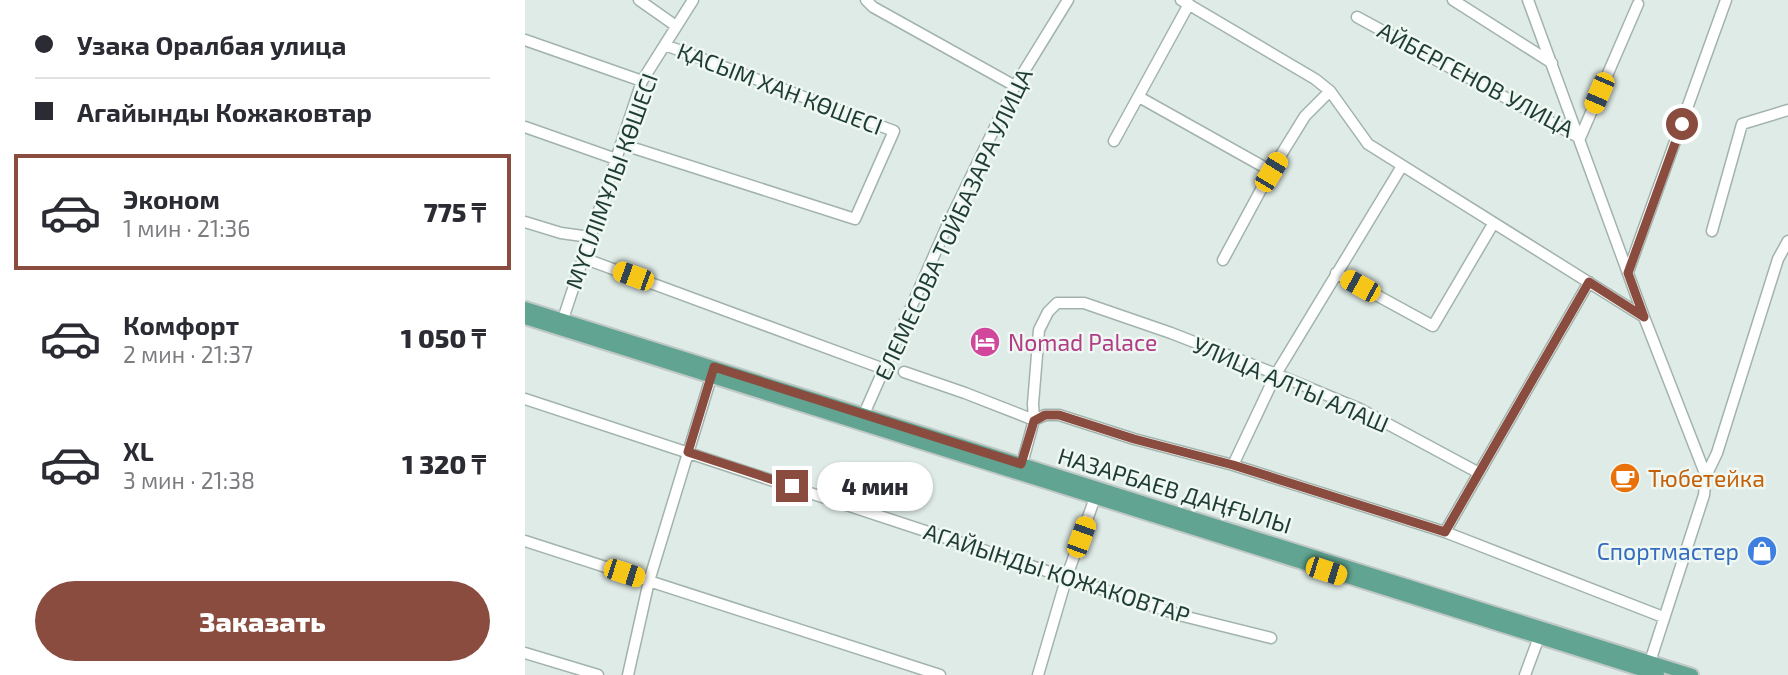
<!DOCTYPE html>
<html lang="ru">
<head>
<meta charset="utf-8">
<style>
  :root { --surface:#fff; --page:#f2f2f3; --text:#2b2b33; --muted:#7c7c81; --line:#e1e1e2; --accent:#894c3f }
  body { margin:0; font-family:"Exo 2",sans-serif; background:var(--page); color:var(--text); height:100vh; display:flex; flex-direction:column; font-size:26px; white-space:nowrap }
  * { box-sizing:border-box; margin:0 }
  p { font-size:23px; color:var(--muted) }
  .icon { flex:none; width:38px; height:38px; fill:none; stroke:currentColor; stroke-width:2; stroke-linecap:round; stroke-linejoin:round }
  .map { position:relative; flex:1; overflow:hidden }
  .side { display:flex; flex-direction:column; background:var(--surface); width:525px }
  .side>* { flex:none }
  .hud { display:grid; align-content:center; height:154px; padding:0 35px; background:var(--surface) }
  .end { position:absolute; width:32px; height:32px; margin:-16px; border:9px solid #894c3f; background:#fff; box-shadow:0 0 0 4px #fff }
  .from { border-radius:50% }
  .bubble { position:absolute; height:49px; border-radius:24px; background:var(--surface); box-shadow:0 2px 5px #0004; font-size:23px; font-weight:800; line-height:49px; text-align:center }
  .car { position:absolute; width:21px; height:42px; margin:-21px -10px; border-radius:9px; box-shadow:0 0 5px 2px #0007; background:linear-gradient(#f5c518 24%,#345 0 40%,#f5c518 0 76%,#345 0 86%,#f5c518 0) }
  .hud b { display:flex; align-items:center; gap:24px; height:66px; font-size:26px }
  .hud b+b { border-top:2px solid var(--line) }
  .hud i { width:18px; height:18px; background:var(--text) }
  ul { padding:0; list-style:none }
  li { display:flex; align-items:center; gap:21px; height:116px; margin:0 14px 10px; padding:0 21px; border:4px solid transparent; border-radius:0px }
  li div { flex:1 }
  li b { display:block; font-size:26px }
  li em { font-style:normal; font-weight:800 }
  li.on { border-color:var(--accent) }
  li>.icon { width:63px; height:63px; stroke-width:1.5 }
  .button { display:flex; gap:14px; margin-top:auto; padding:14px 35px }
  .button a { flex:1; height:80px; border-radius:42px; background:var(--accent); color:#fff; font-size:28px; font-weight:800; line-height:80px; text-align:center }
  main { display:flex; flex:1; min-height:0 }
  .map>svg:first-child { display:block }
</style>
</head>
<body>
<main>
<section class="side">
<div class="hud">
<b><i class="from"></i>Узака Оралбая улица</b>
<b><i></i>Агайынды Кожаковтар</b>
</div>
<ul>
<li class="on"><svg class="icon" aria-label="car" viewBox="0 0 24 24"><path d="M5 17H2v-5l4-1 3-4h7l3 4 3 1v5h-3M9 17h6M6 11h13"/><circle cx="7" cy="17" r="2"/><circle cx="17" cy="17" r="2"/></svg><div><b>Эконом</b><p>1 мин · 21:36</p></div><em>775 ₸</em></li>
<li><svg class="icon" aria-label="car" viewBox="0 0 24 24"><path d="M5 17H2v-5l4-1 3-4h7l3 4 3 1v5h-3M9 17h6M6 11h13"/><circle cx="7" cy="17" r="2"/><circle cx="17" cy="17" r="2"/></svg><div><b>Комфорт</b><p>2 мин · 21:37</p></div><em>1 050 ₸</em></li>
<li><svg class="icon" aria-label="car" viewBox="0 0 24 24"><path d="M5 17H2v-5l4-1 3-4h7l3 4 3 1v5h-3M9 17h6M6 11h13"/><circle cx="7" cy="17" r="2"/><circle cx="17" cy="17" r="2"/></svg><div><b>XL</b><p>3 мин · 21:38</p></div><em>1 320 ₸</em></li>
</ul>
<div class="button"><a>Заказать</a></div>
</section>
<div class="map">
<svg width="1263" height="675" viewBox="0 0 1263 675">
  <rect width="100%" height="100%" fill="#dfebe6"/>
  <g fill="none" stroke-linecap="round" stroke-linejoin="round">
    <g stroke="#a2b3ad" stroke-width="13">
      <path id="minor" d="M114,0L151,26
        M341,0L348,7L490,86
        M656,0L790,79L805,91L843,144L1119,317
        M928,0L1027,63
        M1003,0L1119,317L1181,476
        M832,17L1055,138L1113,4
        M0,40L117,81
        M614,97L746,171
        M0,127L91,159
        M589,141L664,4
        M96,144L330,219L369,131L140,45
        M0,222L36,233L65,237
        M1187,231L1217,124L1263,110
        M58,258L359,369
        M698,260L746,171L780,116L805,91
        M1103,272L1201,0
        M811,273L908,326L968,224
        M36,325L117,81L168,0
        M379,372L440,393L509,420L520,415H534L609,439L708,465L920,532L1138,617
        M0,399L658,616L746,638
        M339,414L422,226L490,86L543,0
        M497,464L509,420L508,404L514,330L523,312L532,303H559L646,333L751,374L835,409L954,473
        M708,465L751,374L877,166
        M920,532L1064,282
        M0,541L415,675
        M0,653L73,675
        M1123,668L1179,495L1181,476L1192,453L1253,259L1263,241
        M103,675L124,581L188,371
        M513,675L542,576L572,492
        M1000,675L1014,637"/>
    </g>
    <g stroke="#c0c8c6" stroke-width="16">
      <path id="major" d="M0,308L1167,675
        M0,318L1133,675"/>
    </g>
    <use href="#minor" stroke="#fff" stroke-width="10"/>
    <use href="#major" stroke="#60a491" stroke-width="12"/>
  </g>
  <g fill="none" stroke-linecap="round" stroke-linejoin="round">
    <path stroke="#894c3f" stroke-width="9" d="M267,486L163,452L189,367L496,464L509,421L520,415H534L609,439L708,465L920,532L1064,282L1119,317L1103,273L1157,124"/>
  </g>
  <defs>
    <g id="hotel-disc" transform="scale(1.575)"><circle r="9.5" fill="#d1479c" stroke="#eff8f3"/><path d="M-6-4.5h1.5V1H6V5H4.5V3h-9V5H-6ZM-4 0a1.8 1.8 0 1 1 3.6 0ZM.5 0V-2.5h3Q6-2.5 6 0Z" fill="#fff"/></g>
    <g id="cafe-disc" transform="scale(1.575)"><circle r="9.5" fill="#e8710a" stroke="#eff8f3"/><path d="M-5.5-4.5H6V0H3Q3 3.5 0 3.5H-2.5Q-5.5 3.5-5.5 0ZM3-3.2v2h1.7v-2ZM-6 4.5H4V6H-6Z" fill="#fff"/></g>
    <g id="shop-disc" transform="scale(1.575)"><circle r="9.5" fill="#3f7fe0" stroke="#eff8f3"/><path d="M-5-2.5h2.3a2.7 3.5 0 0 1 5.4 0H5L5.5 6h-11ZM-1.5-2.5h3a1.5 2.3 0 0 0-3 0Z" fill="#fff"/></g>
  </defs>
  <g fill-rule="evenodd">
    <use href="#hotel-disc" x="460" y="342"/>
    <use href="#cafe-disc" x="1100" y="478"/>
    <use href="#shop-disc" x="1237" y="551"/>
  </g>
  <g text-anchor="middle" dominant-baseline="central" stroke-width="5" stroke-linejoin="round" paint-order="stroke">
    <g font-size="23" fill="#1f3c34" stroke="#eff8f3">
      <text transform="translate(951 79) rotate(28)">АЙБЕРГЕНОВ УЛИЦА</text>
      <text transform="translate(255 88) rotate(21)">ҚАСЫМ ХАН КӨШЕСІ</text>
      <text transform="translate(86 181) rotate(-70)">МҮСІЛІМҰЛЫ КӨШЕСІ</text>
      <text transform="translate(428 224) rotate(-65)">ЕЛЕМЕСОВА ТОЙБАЗАРА УЛИЦА</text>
      <text transform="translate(766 384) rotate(23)">УЛИЦА АЛТЫ АЛАШ</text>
      <text transform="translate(650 490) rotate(17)">НАЗАРБАЕВ ДАҢҒЫЛЫ</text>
      <text transform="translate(532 573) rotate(18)">АГАЙЫНДЫ КОЖАКОВТАР</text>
    </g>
    <g font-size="23" fill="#b23c85" stroke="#eff8f3" text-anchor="start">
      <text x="483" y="342">Nomad Palace</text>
    </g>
    <g font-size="23" fill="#c56008" stroke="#eff8f3" text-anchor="start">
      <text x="1123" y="478">Тюбетейка</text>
    </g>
    <g font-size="23" fill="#366cbe" stroke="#eff8f3" text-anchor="end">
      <text x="1214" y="551">Спортмастер</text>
    </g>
  </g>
</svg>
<i class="end from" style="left:1157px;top:124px"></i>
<i class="end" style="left:267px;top:486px"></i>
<div class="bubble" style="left:292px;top:462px;width:116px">4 мин</div>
<i class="car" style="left:1074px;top:93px;rotate:203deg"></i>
<i class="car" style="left:746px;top:172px;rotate:31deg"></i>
<i class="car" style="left:108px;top:276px;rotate:290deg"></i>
<i class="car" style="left:835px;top:286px;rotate:299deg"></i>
<i class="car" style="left:556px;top:537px;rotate:20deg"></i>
<i class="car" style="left:801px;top:571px;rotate:108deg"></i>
<i class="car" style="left:99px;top:573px;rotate:108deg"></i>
</div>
</main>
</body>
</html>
